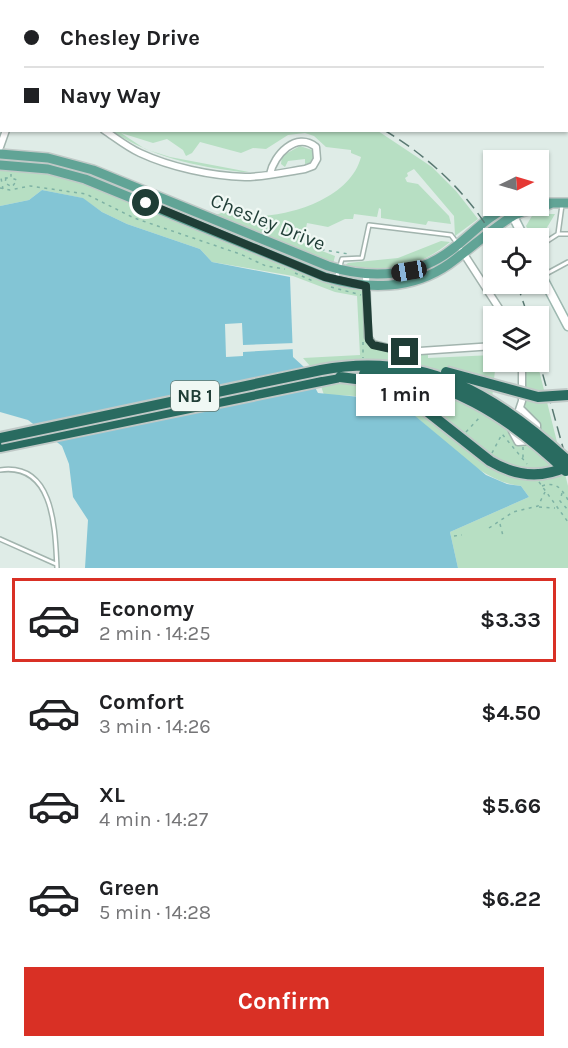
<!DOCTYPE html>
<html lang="en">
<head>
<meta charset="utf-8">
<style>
  :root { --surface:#fff; --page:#f2f2f2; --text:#202124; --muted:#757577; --line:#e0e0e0; --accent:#d93025 }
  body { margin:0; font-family:Karla,sans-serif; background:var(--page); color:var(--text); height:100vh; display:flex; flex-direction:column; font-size:22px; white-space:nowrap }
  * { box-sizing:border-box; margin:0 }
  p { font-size:20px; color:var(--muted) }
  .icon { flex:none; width:33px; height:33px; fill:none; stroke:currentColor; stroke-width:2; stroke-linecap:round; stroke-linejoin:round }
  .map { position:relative; height:568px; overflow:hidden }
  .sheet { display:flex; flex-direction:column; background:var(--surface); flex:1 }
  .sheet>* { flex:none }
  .hud { position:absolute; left:0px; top:0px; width:568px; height:132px; box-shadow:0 2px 4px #0004; display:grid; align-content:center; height:132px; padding:0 24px; background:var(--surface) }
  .needle { width:39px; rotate:85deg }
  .fabs { position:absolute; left:483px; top:150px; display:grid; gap:12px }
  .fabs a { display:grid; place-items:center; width:66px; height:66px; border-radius:0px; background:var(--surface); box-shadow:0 2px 4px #0004; font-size:30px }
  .end { position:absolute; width:27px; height:27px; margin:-14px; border:8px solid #1f3d36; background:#fff; box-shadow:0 0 0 3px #fff }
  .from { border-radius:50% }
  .bubble { position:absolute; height:42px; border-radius:0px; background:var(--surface); box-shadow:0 2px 4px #0004; font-size:20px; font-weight:700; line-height:42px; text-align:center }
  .car { position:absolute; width:18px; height:36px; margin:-18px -9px; border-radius:8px; box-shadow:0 0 4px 2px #0007; background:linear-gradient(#222 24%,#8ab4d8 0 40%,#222 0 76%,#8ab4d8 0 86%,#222 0) }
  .hud b { display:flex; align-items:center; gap:21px; height:57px; font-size:22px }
  .hud b+b { border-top:2px solid var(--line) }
  .hud i { width:15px; height:15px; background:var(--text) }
  ul { padding:10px 0 0; list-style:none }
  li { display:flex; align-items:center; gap:18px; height:84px; margin:0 12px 9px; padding:0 12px; border:3px solid transparent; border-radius:0px }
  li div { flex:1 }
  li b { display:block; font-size:22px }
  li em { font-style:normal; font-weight:700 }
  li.current { border-color:var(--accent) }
  li>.icon { width:54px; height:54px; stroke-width:1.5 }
  .action { display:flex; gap:12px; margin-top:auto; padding:12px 24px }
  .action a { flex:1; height:69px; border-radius:0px; background:var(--accent); color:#fff; font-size:24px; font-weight:700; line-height:69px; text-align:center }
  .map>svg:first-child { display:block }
</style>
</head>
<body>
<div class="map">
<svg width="568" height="568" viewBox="0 0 568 568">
  <rect width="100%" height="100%" fill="#dfece7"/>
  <path fill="#b7dfc3" d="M112,131H378L432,167L456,191L478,219L455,236L454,216L414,169L407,173L408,176L405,178L407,182L418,184L449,216L451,224L428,221L426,225L381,218V209L379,208L377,217L354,214L353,219H345L328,227L307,223L303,243L318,245L317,249L335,256L333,264L189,204C198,206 206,212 215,214C221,215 222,211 227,212C237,212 248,216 259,216C296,215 351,196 361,157L351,153V150L326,147L314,136L305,133L288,135L266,149L253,148L241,153L200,142L192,153L186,156L183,150L167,139L153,143L121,133L145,149L170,157L249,172H241C194,166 152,157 112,131Z
    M300,146L312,150L314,156L310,163L305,164V159L288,161L285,167L281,164L282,156Z
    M0,165L66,173L287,262L366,286L369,347L401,355L428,353V358L493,355L494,362H518L517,366L495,370L492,399L513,410H520L518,442L538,431L520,408L522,362H537L568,486V568H458L450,532L529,497L521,486C472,481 436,425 394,402C381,395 341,396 324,395L317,374L303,358L360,355L357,296L335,292L293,276L212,262L200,249L127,224L102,212L82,198L42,190L29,200L0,206Z
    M533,214H555L539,241L538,238H532L526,226Z
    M441,241L450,242C416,270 385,272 343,267L348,263L398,258Z"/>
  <path fill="#83c5d5" d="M42,190L83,198L102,212L127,224L200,249L212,262L290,277L293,357L304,367L318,393L392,400L408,410L486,475L507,484L521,486L529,497L450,532L458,568H85L88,520L73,497L69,464L62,446L28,420L0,412V206L29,200Z"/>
  <path fill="#dfece7" d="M242,323L243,345L295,343V349L243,352V356L226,357L225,324Z"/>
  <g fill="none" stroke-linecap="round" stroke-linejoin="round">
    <g stroke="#a2b4ae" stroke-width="6">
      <path id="service" d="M0,70L2,71
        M567,124H568
        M558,234H568
        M538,247L558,234L562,205
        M544,275L568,262
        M336,279L342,259L362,258L369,225L451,235L457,243
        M0,470C55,462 55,531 57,568
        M0,539L56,564"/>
    </g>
    <g stroke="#a2b4ae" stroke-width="9">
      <path id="minor" d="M57,2L58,0
        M243,2V0
        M104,130C116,138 127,147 140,153C170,167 211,176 245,177C265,177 286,172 305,169L313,166L317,159L316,147C296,131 274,155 270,174
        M0,147L6,130
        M462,251L504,316
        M366,275L368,337L373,344L405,352L494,346
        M522,362V401L512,431L518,442L532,441
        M520,408L537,425V433"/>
    </g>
    <g stroke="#a2b4ae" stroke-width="10">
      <path id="tertiary" d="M424,0L428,2
        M567,68H568"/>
    </g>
    <g stroke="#9db8b0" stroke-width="11">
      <path id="secondary" d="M508,206L524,238
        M538,269L568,326"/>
    </g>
    <g stroke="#c0c9c7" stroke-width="12">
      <path id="primary" d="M0,154L48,158L93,170L328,266C372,280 419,277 455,247C473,233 489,215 510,206
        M0,165L48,169L85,179L325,277C367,290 412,290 449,264C470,249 489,231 511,217C523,210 538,208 550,204
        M547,203H568"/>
    </g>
    <g stroke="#c0c9c7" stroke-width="14">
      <path id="motorway" d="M0,447L340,377"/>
    </g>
    <path stroke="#7eb2a4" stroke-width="1.5" stroke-dasharray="3 4.5" stroke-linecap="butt" d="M6,178L5,183L12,187L17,180L11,178
      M0,188L10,190L30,186L86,194L134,218L240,254L266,266L285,269
      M3,189L1,178H11V174
      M318,245V249L349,254
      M295,273L313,281
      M331,287L361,295
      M363,342V358
      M466,432L481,416
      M523,447V458
      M492,453L502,434L527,464
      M539,482L568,522
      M542,486C556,481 562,489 568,500
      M562,493L560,501L568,510
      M539,507L555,508
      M500,524L503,536
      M489,528L513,512L538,506L545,492
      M454,536L462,535"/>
    <use href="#service" stroke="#fff" stroke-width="3"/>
    <use href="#minor" stroke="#fff" stroke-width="6"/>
    <use href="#tertiary" stroke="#fff" stroke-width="8"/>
    <use href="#secondary" stroke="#fff" stroke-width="8"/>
    <use href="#primary" stroke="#61a496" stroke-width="9"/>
    <use href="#motorway" stroke="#296b60" stroke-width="10"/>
    <path stroke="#597972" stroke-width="1.5" stroke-dasharray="12 6" stroke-linecap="butt" d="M0,30H2
      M384,130C429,157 468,193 494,238
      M517,284L528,316
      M538,357L568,466"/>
    <g stroke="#c0c9c7" stroke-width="14" stroke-linecap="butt">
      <path id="motorway-bridge" d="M446,372L538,397L568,395
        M364,374C446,375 508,416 566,471
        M340,377L372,381L400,390L490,461C515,476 542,479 568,466
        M0,438L321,370C424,351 495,394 568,461"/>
    </g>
    <use href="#motorway-bridge" stroke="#296b60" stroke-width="10"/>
  </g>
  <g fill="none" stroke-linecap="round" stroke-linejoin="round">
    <path stroke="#1f3d36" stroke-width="8" d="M146,203L325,277L366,286L369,340L373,345L405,352"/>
  </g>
  <g text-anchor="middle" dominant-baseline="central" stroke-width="4.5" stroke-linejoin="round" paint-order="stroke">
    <rect fill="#f0f8f4" stroke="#5e756f" stroke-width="1.5" x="171" y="381" width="48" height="30" rx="4.5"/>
    <g font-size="18" font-weight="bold" fill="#1f3d36">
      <text x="195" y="396">NB 1</text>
    </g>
    <g font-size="20" fill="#1f3d36" stroke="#f0f8f4">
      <text transform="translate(268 222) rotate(22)">Chesley Drive</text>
    </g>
  </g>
</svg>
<div class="fabs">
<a><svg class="needle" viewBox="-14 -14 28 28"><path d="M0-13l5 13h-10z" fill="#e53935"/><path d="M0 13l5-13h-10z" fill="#757577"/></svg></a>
<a><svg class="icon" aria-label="locate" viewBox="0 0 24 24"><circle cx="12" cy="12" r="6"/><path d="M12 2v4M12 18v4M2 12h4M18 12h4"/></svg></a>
<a><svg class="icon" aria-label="layers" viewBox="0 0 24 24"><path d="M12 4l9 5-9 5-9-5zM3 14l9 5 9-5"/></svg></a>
</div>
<i class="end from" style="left:146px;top:203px"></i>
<i class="end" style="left:405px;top:352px"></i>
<div class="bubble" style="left:356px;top:374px;width:99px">1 min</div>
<i class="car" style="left:409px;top:271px;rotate:260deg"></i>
<div class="hud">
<b><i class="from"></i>Chesley Drive</b>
<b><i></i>Navy Way</b>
</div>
</div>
<section class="sheet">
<ul>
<li class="current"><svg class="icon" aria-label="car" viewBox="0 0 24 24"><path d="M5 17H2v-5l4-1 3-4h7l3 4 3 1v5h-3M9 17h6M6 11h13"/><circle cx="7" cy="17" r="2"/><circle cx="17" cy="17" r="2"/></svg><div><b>Economy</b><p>2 min · 14:25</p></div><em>$3.33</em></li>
<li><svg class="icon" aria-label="car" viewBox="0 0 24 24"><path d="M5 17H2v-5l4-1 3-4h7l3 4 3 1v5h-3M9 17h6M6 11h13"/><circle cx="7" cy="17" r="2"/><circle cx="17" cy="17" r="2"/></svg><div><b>Comfort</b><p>3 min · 14:26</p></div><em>$4.50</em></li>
<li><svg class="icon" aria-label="car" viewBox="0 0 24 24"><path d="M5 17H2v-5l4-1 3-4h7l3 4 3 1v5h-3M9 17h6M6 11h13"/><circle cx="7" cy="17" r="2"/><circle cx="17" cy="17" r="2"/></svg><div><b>XL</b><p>4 min · 14:27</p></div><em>$5.66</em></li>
<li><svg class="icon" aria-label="car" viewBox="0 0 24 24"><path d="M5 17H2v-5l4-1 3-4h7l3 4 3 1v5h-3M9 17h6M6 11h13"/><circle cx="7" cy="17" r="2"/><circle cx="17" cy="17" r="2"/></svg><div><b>Green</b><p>5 min · 14:28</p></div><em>$6.22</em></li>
</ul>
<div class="action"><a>Confirm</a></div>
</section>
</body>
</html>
